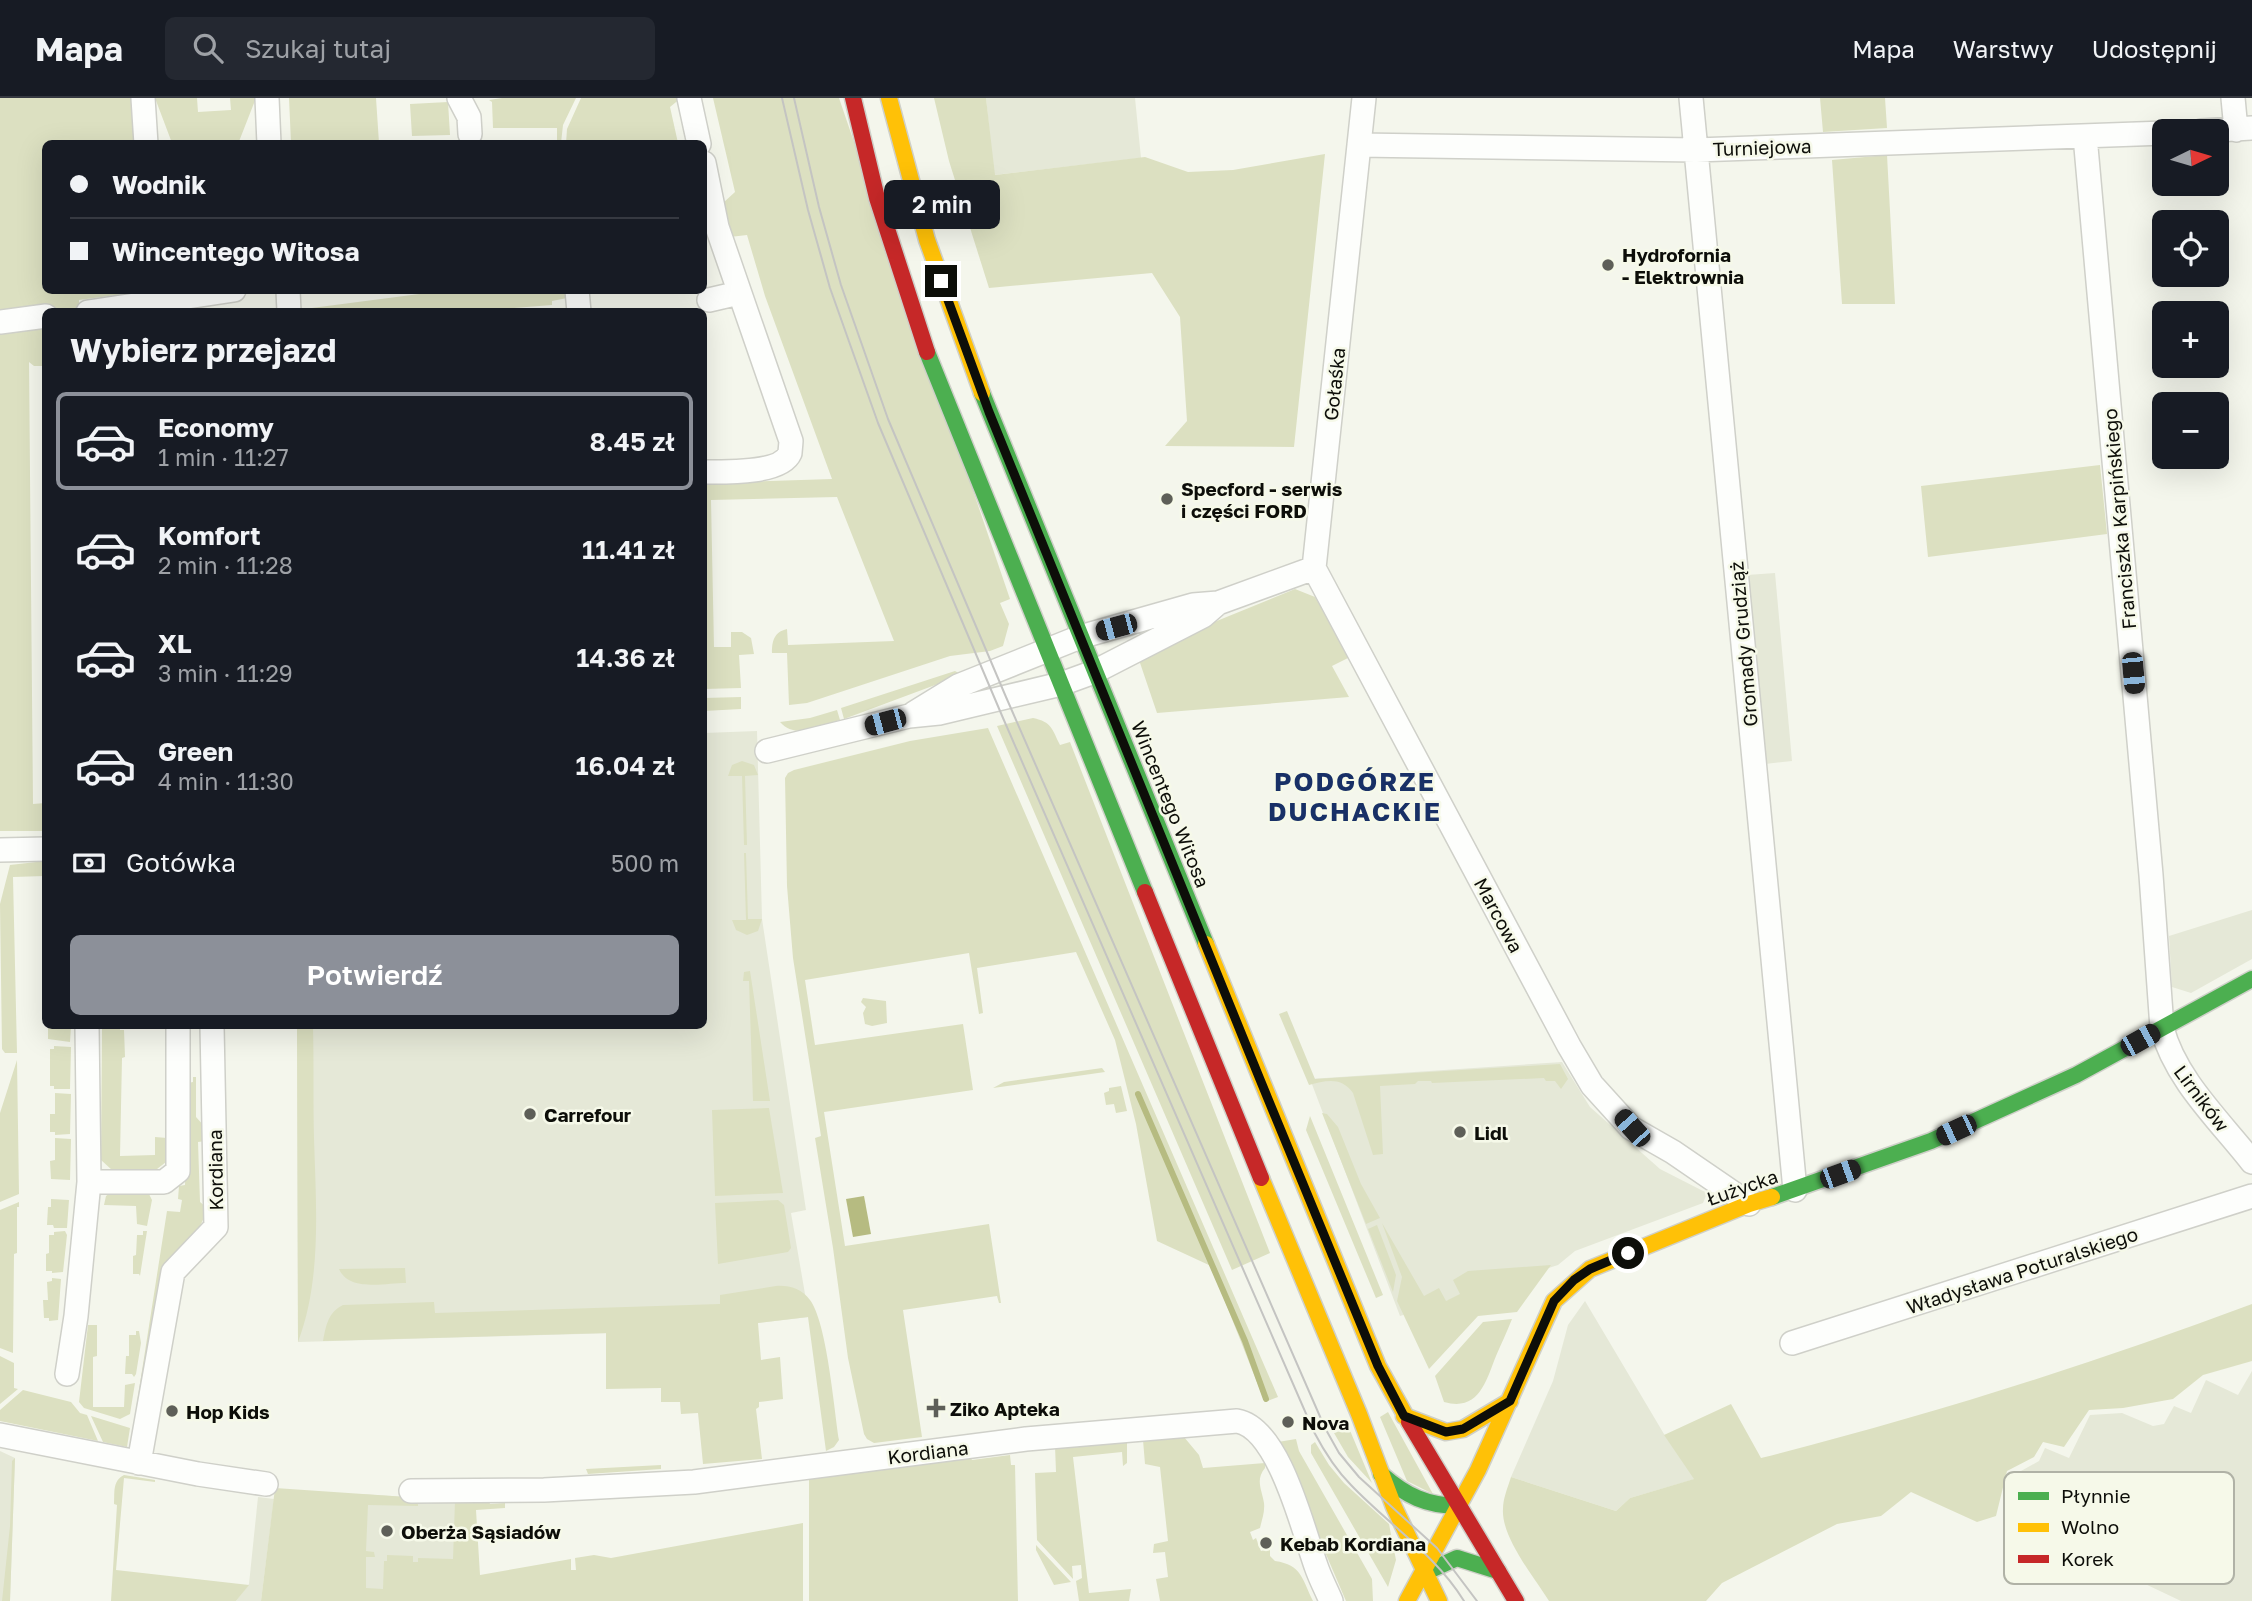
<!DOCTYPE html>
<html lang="pl">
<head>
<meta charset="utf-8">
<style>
  :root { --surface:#171b24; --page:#242831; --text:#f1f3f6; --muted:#9ea1a6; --line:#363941; --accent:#8c9099 }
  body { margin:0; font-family:"Golos Text",sans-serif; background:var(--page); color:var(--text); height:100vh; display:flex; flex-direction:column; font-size:26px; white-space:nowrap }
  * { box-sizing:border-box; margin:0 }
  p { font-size:23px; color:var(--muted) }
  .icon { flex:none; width:38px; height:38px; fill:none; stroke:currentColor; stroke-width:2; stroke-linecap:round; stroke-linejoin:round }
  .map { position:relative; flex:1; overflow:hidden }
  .sheet { position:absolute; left:42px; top:210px; width:665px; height:721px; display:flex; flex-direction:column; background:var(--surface); border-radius:10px; box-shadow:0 7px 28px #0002 }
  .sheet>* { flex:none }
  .hud { position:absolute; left:42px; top:42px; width:665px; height:154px; border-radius:10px; box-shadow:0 7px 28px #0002; display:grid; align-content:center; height:154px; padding:0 28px; background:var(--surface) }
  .needle { width:46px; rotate:85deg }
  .fabs { position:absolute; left:2152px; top:21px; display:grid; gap:14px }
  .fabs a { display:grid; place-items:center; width:77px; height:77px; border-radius:10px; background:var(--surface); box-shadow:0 7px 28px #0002; font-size:35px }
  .end { position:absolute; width:32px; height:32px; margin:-16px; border:9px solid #0d0e09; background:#fff; box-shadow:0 0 0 4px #fff }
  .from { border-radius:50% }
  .bubble { position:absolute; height:49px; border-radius:10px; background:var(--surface); box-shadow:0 7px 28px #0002; font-size:23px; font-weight:600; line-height:49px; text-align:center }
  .car { position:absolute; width:21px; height:42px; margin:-21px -10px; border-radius:9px; box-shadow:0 0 5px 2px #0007; background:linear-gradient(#222 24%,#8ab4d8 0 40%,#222 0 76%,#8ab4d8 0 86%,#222 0) }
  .hud b { display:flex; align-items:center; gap:24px; height:66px; font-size:26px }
  .hud b+b { border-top:2px solid var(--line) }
  .hud i { width:18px; height:18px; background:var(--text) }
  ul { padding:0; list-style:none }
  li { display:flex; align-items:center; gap:21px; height:98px; margin:0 14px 10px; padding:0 14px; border:4px solid transparent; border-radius:10px }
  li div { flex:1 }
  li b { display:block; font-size:26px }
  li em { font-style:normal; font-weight:600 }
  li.selected { border-color:var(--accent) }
  li>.icon { width:63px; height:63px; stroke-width:1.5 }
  h2 { padding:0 28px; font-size:32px; line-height:84px }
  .pay { display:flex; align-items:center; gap:18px; height:77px; padding:0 28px; font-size:26px }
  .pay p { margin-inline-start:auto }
  .cta { display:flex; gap:14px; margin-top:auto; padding:14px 28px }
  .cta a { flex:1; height:80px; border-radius:10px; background:var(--accent); color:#fff; font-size:28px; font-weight:600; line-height:80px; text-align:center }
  header { display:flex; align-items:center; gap:42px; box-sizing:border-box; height:98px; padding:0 35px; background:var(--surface); border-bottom:2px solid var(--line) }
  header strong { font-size:33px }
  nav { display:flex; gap:38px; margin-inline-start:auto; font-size:24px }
  .search { width:490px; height:63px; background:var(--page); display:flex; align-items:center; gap:18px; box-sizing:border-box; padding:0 24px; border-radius:10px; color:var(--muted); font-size:26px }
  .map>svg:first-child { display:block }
</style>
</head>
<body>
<header>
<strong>Mapa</strong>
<div class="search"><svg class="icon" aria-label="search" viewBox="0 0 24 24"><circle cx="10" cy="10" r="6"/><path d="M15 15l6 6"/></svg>Szukaj tutaj</div>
<nav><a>Mapa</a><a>Warstwy</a><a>Udostępnij</a></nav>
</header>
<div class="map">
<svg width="2252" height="1503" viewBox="0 0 2252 1503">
  <rect width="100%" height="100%" fill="#f4f6ec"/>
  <path fill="#e5e8d7" d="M986,0H1135L1141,60L994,77Z
    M1775,475L1792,663L1765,666L1747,477Z
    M757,633L762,821L806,1112L791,1115L809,1219L691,1233L298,1244L297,928H704V635Z
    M2252,812V861L2191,895L2172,889L2169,838Z
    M1562,964L1590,1009L1660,1071L1707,1095L1703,1105L1575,1153L1558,1167L1400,1218L1310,981Z
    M1585,1203L1664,1336L1695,1381L1630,1400L1616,1413L1511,1379L1553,1283L1568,1227Z
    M2252,1273V1503H2181L2004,1419L2012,1378L2039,1363L2045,1350L2069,1360L2090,1317L2122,1315L2153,1328L2164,1326L2174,1308L2191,1315L2206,1282L2238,1297Z
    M0,1353L15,1360L10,1503H0Z
    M361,1396L407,1399L418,1405L426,1406L455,1403L456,1491L365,1503Z
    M258,1399L274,1401L261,1503H236L249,1486Z"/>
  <path fill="#dce0c1" d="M0,0H136L139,45L46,46V192L146,193L79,202V213L46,214L45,268H34L29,264L33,706L45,705V733H0Z
    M155,0H197L198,14L231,12L230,0H256L238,46L172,45Z
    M289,0H376L379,45H291Z
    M502,0H576L563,27L561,45H557V30H493L492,4L489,2Z
    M581,0H681L670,9L678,45L566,46L567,31Z
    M713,0H839L1010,501L1000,505L1009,526L1003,548L990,553L950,558L807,605L789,607L787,555H772C772,543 774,534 787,531L788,547L894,543L837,399L711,402L714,549H731V534H742L751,540L754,556L739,557L741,590L704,591V385L832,381L765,198L747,137L730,139L723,105L735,94Z
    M934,0H986L995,77L1145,59L1188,74L1233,72L1325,56L1294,349L1165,348L1187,323L1180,219L1152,175L989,190L949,63Z
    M1820,0H1885L1887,30L1823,34Z
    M448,4L450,37L412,38L410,6Z
    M1887,57L1895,206H1842L1832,62Z
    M450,192L566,193L567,200L552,203V207L474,213L473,211L460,214H302L304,211Z
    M2100,367L2107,436L1928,459L1921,388Z
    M1295,491L1315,499L1350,559L1332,568L1349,599L1157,615L1138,559L1175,540Z
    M955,573L962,577L844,621L841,610Z
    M741,599V611L704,613V600Z
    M837,612L840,622C821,628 796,642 780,624L810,620Z
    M1033,620C1052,624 1052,631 1060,647L1070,644L1270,1155L1232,1172L997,628Z
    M988,630L1278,1299L1265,1304L1264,1302L1211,1168L1157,1143L1136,1026L1115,942L1076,854L977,870L983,915L979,916L969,855L805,882L815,947L963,926L973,992L824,1014L845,1148L989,1126L1001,1205H999L997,1198L903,1212L922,1339L874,1345L867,1341L864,1336L848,1260L833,1150L815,1040L821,1038L793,860L787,788L785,680L788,675L794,672L910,643Z
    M742,663L754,667L758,677L745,678L747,747H744L742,678H728L732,667Z
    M744,755H746L748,821H762L758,833L747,837L736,832L732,822H746Z
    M45,763V778L13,779L17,955H5L2,951L0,806L10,767Z
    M750,873L770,1003H753L749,883H743L744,874Z
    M863,900L886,903L887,925L872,928L865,926L863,915L866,909L861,904Z
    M1287,913L1315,981L1560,966L1568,981L1561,991L1555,983H1546L1544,980L1432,985L1431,983H1418L1415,986L1380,988L1383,1056L1373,1057L1353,995C1341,978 1325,983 1309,987L1279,916Z
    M48,928H71L70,944L48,941Z
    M102,928H120V932H124L125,959L122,960L120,1058L155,1057V1039L167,1040L166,1064L157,1071L112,1072L101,1062Z
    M297,928H313C314,966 313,1001 314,1040C316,1107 322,1181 298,1244Z
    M54,948L71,949L70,991H54V988H50V951H54Z
    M17,962L19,1096L0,1104V1015Z
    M1102,970L1105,974L993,990L1004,984Z
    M193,979H196V1019L205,1029L206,1043L198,1044L200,1104L206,1109C204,1139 170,1155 160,1182L134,1350L130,1349L167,1113L180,1114L182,1102L178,1101L179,1088L185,1087L188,985L193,984Z
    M1121,988L1127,1013L1116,1015L1114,1006L1106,1007L1104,995L1109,993V990Z
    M55,995L71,996L70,1036L55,1037V1034H50V1016H55Z
    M769,1010L783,1095L715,1098L712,1012Z
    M1322,1015L1327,1016L1338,1029L1361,1086L1380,1120L1366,1126Z
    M1310,1018L1383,1197L1376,1200L1306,1032Z
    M55,1040L71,1041L70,1082L51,1081L50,1063L55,1062Z
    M110,1095L149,1096L152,1102L147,1128L137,1126L136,1108L104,1107L106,1098Z
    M51,1101L69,1102L67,1130H54L53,1127H47L48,1109H51Z
    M778,1102L784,1107L791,1150L788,1154L718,1166L715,1105Z
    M19,1104V1109H17V1155L14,1156L13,1255L0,1250V1112Z
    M1382,1125L1424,1198L1439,1190L1446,1203L1460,1196L1453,1182L1468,1173L1551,1167L1517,1214L1478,1218L1429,1271L1397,1203L1402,1179Z
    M1377,1127L1396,1177L1393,1194L1368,1131Z
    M65,1133L67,1137L63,1174L52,1175V1173H46V1156L49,1155V1137H54V1134Z
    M143,1133H147L140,1178L139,1176H133V1158L136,1157L137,1137H143Z
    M405,1170L406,1185C385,1185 349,1194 339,1171Z
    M52,1180L61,1181L58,1222L49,1223V1220H44L43,1202H48L47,1184L52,1183Z
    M776,1188C789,1187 802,1191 810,1202C827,1225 834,1310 839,1342L834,1349L826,1353L808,1219L758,1225L761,1262L780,1259L783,1301L759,1304V1309L756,1311L762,1361L703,1366L698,1315L681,1316L680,1304H661V1290L606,1291V1235L323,1243C326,1228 328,1214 343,1207L434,1204L435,1215L720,1206V1197Z
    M2252,1206V1263L2203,1277L2173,1301L2123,1310L2089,1312L2064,1349L2043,1344L2034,1359L2007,1373L1996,1418L1977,1424L1911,1394L1881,1418L1837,1426L1722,1485L1706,1503H1549C1534,1479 1501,1439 1503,1411C1503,1400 1508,1389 1511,1379L1616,1413L1630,1400L1694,1381L1664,1337L1731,1306L1761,1360C1927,1318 2092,1266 2252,1206Z
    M1512,1221C1507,1234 1501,1246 1496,1258C1486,1283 1479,1314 1444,1304L1435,1278L1483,1224Z
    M88,1227H97V1258L93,1259V1309H124L125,1287L135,1285L130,1316L120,1321L84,1310L79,1304Z
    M136,1233H139L141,1245L136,1276L134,1279L132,1276H125L126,1258H129V1237H136Z
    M0,1258L14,1265V1290L18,1291L0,1306Z
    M23,1292L71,1304L80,1315L87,1317L98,1343L0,1323V1312Z
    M1388,1314L1433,1396L1407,1383L1380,1319Z
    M91,1318L130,1330L127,1349L103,1344Z
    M1349,1330L1372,1385L1348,1359L1334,1335Z
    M1184,1339L1199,1357L1203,1370L1265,1365V1370C1255,1382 1262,1392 1264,1405C1265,1414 1262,1421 1260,1430L1250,1434L1253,1442L1256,1440L1261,1453L1270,1450V1458L1275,1463C1302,1467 1302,1481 1313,1503H1160L1156,1481L1168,1479L1165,1454L1153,1455L1154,1446L1168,1443L1160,1369L1145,1366L1143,1342Z
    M1296,1341L1299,1353L1372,1481L1373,1503H1346L1278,1344Z
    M1127,1343V1365L1123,1368L1122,1354L1073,1359L1089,1495L1131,1491L1129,1503H1079L1076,1483L1082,1480L1081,1467L1072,1468L1073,1481L1037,1442L1035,1375L1056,1374L1055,1348Z
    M1315,1344L1329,1367L1344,1385L1389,1426L1396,1462L1388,1489L1311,1355V1347Z
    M969,1357L972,1362L1010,1357L1011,1367H1015L1018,1503H809V1379Z
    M15,1360L10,1503H2L10,1428L12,1363Z
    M661,1367V1371L588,1376L586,1371Z
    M124,1377L155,1382V1384L124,1380L116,1472L249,1487L236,1503H111L117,1407L114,1406C115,1395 112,1383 124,1377Z
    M275,1390L407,1399L418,1405V1408L368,1407L366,1453L374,1454L375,1459H366V1490L383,1491L384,1463H387V1457L413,1458V1464H418V1460L453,1461L455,1403H489L490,1406L505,1405V1410L476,1412L480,1477L571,1461V1472H576L575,1460L594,1457L611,1460L803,1425V1503H261Z
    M1036,1447L1071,1484L1054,1487L1036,1452Z"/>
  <path fill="#b6bb81" d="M864,1098L871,1136L853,1139L846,1101Z"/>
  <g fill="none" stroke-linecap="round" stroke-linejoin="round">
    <path stroke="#b6bb81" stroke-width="6" d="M1138,996L1245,1243L1266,1301"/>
    <g stroke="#cfd0c9" stroke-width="26">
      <path id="street" d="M143,0L146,46
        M267,0L269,46
        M459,0L469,19L470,36
        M689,0L699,46
        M1691,0L1795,1092
        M2233,0L2236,32
        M2201,33L2252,30
        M2085,38L2151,777L2162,930C2175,981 2220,1023 2252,1064
        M1359,47L1696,52L2165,35
        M704,65L717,129L791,343C791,344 790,354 790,355C781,376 723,374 704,374
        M288,192L289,214
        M577,192L579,214
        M709,202L739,195
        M88,214L234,192
        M0,224L46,218
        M1314,470L1569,948L1592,987L1631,1030L1673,1054L1749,1106
        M1314,470L1364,0
        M914,615L958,588L1080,539L1193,507L1218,505L1314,470
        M767,653L909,618L939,615L1061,586L1094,574L1203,518L1218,505
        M0,752L46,751
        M89,1084H164L178,1073V928
        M1792,1245L2252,1098
        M67,1276L76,1218L89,1084L87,928
        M0,1337L198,1376L266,1386
        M139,1365L173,1174L216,1129L212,928
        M411,1393L544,1392L694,1384L1026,1341L1237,1323C1279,1330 1303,1432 1316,1468C1320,1480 1326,1491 1331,1503"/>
    </g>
    <g stroke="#cfd0c9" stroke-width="19">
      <path id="fast" d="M927,254L1145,794
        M982,295L1206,846
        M1772,1099L1931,1043L2076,977L2252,881
        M1381,1376C1406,1398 1427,1408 1460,1408
        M1424,1475L1457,1460L1498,1473"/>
    </g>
    <g stroke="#cfd0c9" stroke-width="19">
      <path id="slow" d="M889,0L927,142L982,295
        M1206,846L1378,1268L1409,1324
        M1261,1080L1359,1316L1394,1409L1439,1503
        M1404,1318L1446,1334L1463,1331L1510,1303
        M1407,1503L1478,1372L1554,1203L1590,1171L1749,1106L1772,1099"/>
    </g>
    <g stroke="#cfd0c9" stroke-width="19">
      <path id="jam" d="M853,0L877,100L927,254
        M1145,794L1261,1080
        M1409,1324L1516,1503"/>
    </g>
    <use href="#street" stroke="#fdfefc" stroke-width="23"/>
    <use href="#fast" stroke="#4caf50" stroke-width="16"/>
    <use href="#slow" stroke="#ffc107" stroke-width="16"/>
    <use href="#jam" stroke="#c62828" stroke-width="16"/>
    <path stroke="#c4c4c2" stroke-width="2" d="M782,0L808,112L830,190L878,325L1003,620L1314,1334C1324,1353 1335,1371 1351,1387C1388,1426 1436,1457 1464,1503
      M794,0L819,109L841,187L888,321L1006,599L1325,1330L1339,1355L1359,1379L1437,1450L1477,1503"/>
  </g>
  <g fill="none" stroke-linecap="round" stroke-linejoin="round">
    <path stroke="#0d0e09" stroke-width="9" d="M941,183L989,314L1259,979L1378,1268L1404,1318L1446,1334L1463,1331L1510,1303L1554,1203L1574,1182L1590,1171L1628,1155"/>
  </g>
  <g fill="#5e5f58" stroke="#f6f9e9" stroke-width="2.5">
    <circle cx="1608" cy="167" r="7"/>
    <circle cx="1167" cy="401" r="7"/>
    <circle cx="530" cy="1016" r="7"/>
    <circle cx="1460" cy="1034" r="7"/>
    <path d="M932.5 1299.5h7v7h7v7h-7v7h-7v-7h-7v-7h7z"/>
    <circle cx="172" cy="1313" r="7"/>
    <circle cx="1288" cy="1324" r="7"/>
    <circle cx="387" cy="1433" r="7"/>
    <circle cx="1266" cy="1445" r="7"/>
  </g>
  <g text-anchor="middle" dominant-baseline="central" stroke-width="5" stroke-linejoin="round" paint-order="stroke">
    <g font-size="19" fill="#0d0e09" stroke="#f6f9e9">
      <text transform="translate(1762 49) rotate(-2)">Turniejowa</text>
      <text transform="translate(1334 286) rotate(-84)">Gołaśka</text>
      <text transform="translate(2119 421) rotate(-95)">Franciszka Karpińskiego</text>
      <text transform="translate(1743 546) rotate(-95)">Gromady Grudziąż</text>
      <text transform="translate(1171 706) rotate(68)">Wincentego Witosa</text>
      <text transform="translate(1499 817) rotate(62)">Marcowa</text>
      <text transform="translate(2202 1000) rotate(53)">Lirników</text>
      <text transform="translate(215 1072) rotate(-91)">Kordiana</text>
      <text transform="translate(1742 1089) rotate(-19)">Łużycka</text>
      <text transform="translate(2022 1172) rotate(-18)">Władysława Poturalskiego</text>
      <text transform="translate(928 1354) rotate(-7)">Kordiana</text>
    </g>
    <g font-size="19" font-weight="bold" fill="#0d0e09" stroke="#f6f9e9" text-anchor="start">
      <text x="1622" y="156">Hydrofornia<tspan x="1622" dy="22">- Elektrownia</tspan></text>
      <text x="1181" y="390">Specford - serwis<tspan x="1181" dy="22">i części FORD</tspan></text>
      <text x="544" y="1016">Carrefour</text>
      <text x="1474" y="1034">Lidl</text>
      <text x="950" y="1310">Ziko Apteka</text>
      <text x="186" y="1313">Hop Kids</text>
      <text x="1302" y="1324">Nova</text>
      <text x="401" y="1433">Oberża Sąsiadów</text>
      <text x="1280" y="1445">Kebab Kordiana</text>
    </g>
    <g font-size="26" font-weight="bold" letter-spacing="2" fill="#183066" stroke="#f6f9e9">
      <text x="1355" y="683">PODGÓRZE<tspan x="1355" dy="30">DUCHACKIE</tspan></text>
    </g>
  </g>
  <rect x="2004" y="1374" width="230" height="112" rx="10" fill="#f6f9e9" stroke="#b0b2a6" stroke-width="2"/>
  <rect x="2018" y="1394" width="31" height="8" fill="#4caf50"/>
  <rect x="2018" y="1425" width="31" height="9" fill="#ffc107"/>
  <rect x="2018" y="1457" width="31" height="8" fill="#c62828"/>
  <g font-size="19" fill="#0d0e09">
    <text x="2061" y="1405">Płynnie</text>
    <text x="2061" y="1436">Wolno</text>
    <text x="2061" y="1468">Korek</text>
  </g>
</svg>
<div class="fabs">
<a><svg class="needle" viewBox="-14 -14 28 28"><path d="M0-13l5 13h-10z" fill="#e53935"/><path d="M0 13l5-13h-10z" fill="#9ea1a6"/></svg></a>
<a><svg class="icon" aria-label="locate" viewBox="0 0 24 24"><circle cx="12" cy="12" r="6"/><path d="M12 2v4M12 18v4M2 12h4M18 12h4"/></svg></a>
<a>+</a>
<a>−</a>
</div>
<i class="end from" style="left:1628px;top:1155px"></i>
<i class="end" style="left:941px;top:183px"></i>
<div class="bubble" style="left:884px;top:82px;width:116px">2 min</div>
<i class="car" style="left:1116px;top:529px;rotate:255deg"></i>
<i class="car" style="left:2133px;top:575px;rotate:175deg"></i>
<i class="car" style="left:885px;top:624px;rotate:255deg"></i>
<i class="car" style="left:2140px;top:942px;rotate:61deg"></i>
<i class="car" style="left:1632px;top:1030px;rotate:318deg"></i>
<i class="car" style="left:1956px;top:1032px;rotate:245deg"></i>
<i class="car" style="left:1840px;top:1076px;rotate:70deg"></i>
<div class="hud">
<b><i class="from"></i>Wodnik</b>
<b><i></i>Wincentego Witosa</b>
</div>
<section class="sheet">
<h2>Wybierz przejazd</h2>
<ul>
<li class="selected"><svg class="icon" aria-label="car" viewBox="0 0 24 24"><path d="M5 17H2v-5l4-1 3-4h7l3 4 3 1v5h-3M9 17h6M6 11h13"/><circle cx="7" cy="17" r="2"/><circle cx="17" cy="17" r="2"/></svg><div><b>Economy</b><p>1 min · 11:27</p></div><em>8.45 zł</em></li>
<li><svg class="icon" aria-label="car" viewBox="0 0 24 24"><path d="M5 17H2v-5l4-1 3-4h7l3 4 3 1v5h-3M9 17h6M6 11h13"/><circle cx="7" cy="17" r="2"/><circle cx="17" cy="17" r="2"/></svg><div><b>Komfort</b><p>2 min · 11:28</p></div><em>11.41 zł</em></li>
<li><svg class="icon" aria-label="car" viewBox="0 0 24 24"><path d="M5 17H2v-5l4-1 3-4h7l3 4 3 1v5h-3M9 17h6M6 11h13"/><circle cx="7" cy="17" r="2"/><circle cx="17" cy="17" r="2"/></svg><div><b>XL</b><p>3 min · 11:29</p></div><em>14.36 zł</em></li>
<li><svg class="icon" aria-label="car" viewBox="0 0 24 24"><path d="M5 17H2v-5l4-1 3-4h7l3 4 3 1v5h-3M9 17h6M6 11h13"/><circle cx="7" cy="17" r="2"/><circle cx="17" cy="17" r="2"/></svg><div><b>Green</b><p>4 min · 11:30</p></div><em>16.04 zł</em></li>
</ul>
<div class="pay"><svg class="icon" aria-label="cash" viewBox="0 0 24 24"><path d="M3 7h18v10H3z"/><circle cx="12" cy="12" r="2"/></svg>Gotówka<p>500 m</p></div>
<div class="cta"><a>Potwierdź</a></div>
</section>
</div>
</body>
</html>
